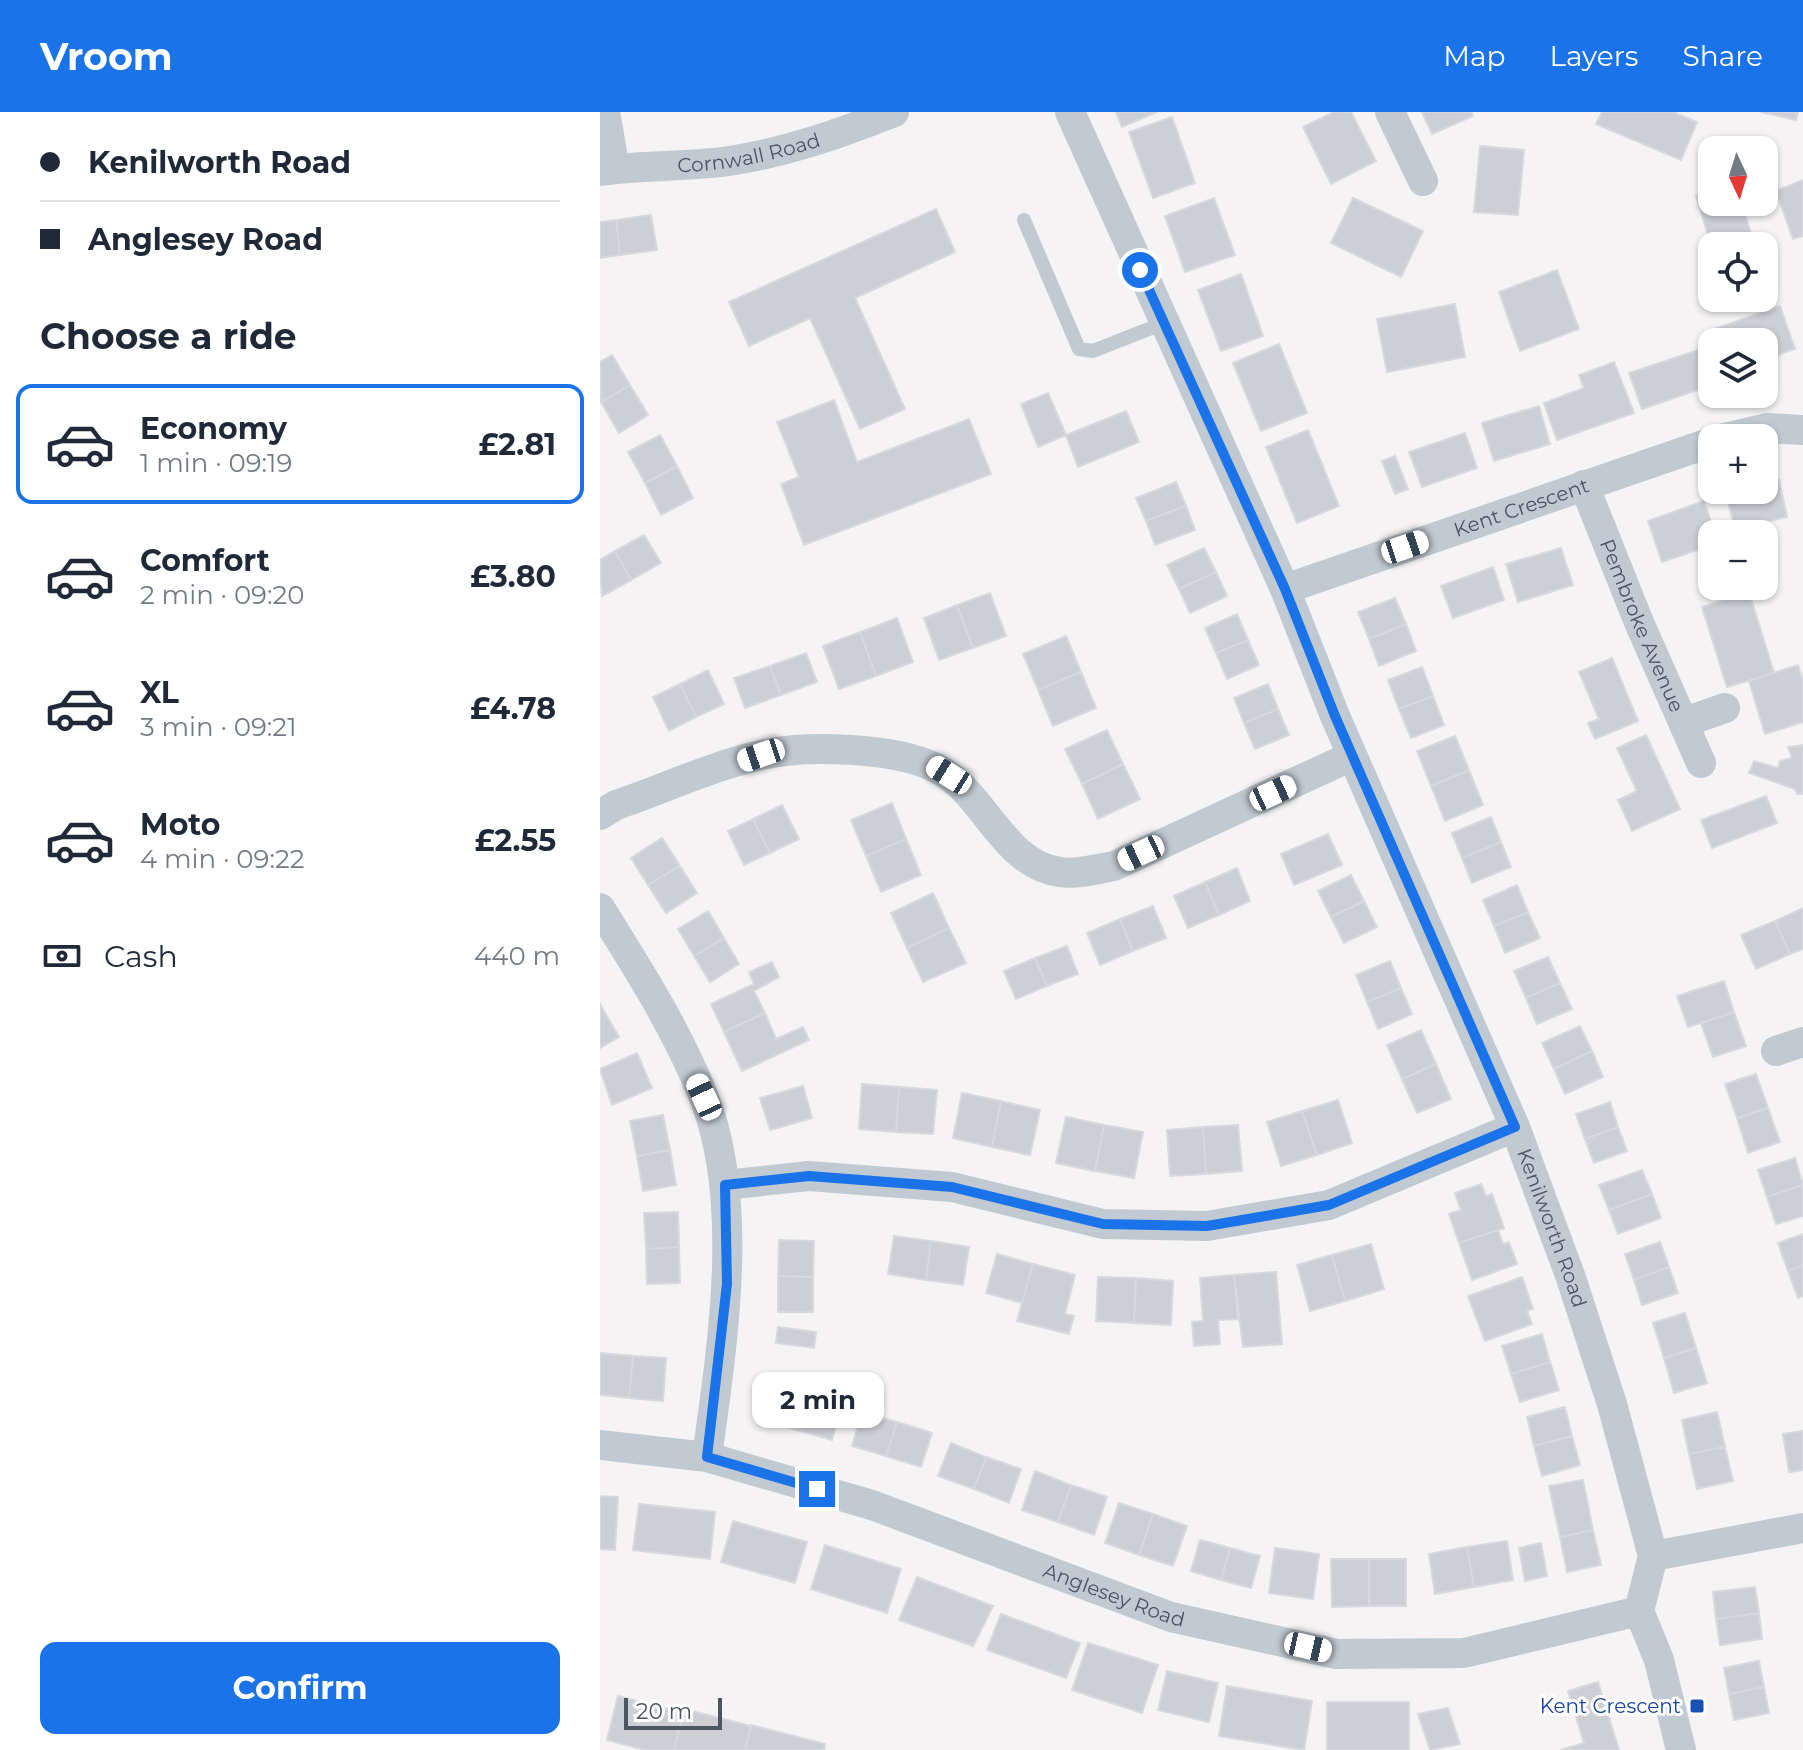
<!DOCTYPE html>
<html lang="en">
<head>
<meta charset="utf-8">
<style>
  :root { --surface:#fff; --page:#f2f2f3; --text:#1f2937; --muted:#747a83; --line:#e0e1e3; --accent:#1a73e8 }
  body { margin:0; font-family:Montserrat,sans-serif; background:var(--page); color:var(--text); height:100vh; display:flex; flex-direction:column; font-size:30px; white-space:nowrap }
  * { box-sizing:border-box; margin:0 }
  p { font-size:26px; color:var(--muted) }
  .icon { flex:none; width:44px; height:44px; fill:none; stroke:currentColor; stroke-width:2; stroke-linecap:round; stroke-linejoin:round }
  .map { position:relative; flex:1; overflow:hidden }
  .sheet { display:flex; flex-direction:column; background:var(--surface); width:600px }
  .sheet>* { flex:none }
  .hud { display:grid; align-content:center; height:176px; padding:0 40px; background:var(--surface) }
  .needle { width:52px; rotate:176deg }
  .fabs { position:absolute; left:1098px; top:24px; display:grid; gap:16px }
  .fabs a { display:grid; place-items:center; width:80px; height:80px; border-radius:16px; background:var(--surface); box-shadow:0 2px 6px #0004; font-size:40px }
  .scale { position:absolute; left:24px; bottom:20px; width:98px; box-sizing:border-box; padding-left:8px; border:4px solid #4a5661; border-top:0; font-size:22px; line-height:28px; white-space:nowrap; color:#4a5661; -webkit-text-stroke:6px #fff; paint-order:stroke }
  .end { position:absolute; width:36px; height:36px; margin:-18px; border:10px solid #1a73e8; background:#fff; box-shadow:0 0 0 4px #fff }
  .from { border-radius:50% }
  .bubble { position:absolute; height:56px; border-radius:16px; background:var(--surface); box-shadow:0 2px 6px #0004; font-size:26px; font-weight:700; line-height:56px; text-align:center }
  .car { position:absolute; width:24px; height:48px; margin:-24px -12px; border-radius:10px; box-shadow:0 0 6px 2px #0007; background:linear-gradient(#fff 24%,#345 0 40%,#fff 0 76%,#345 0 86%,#fff 0) }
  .hud b { display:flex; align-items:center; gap:28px; height:76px; font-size:30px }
  .hud b+b { border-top:2px solid var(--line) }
  .hud i { width:20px; height:20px; background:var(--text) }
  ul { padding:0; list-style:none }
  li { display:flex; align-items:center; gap:24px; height:120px; margin:0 16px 12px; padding:0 24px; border:4px solid transparent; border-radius:16px }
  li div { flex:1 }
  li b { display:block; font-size:30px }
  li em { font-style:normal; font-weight:700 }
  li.selected { border-color:var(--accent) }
  li>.icon { width:72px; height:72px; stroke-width:1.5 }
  h2 { padding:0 40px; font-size:36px; line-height:96px }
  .pay { display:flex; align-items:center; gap:20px; height:88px; padding:0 40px; font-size:30px }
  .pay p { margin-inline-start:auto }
  .button { display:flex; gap:16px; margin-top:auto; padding:16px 40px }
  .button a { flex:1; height:92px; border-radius:16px; background:var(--accent); color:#fff; font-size:32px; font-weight:700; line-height:92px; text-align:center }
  header { display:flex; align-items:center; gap:48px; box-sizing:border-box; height:112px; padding:0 40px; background:var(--accent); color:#fff }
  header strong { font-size:38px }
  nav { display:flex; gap:44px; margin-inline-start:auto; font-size:28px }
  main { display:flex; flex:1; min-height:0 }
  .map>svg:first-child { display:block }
</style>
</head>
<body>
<header>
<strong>Vroom</strong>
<nav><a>Map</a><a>Layers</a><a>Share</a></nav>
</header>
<main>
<section class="sheet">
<div class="hud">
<b><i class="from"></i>Kenilworth Road</b>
<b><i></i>Anglesey Road</b>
</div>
<h2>Choose a ride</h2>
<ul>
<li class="selected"><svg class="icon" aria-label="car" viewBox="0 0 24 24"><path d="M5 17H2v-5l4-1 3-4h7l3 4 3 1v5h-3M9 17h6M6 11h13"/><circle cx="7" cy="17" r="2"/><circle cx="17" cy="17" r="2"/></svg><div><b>Economy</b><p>1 min · 09:19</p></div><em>£2.81</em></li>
<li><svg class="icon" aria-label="car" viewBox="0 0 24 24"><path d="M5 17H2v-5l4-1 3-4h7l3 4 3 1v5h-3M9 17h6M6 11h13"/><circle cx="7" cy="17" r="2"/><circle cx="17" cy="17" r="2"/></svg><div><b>Comfort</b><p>2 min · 09:20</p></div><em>£3.80</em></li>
<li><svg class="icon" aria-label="car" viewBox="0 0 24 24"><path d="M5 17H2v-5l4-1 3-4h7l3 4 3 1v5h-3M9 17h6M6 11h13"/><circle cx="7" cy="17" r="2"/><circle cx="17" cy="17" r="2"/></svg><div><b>XL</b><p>3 min · 09:21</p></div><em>£4.78</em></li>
<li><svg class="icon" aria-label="car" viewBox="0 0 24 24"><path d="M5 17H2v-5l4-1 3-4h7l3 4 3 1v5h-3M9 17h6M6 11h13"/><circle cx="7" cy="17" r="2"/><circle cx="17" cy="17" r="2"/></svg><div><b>Moto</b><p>4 min · 09:22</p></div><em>£2.55</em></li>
</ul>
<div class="pay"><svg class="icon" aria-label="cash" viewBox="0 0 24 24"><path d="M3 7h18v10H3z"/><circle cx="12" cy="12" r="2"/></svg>Cash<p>440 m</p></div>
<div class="button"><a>Confirm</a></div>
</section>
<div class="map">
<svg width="1203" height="1638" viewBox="0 0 1203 1638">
  <rect width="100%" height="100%" fill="#f5f3f3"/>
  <path fill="#cdcfd5" stroke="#d7d9de" stroke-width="2" d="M516,0H557L522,15Z
    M734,0H751L776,49L731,72L703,15Z
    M822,0H871L873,4L832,22Z
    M1002,0H1073L1097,10L1081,48L996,12Z
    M1161,0H1198L1196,8Z
    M572,5L595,71L553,86L529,20Z
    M880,34L924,38L918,103L874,100Z
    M1203,68V124L1193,127L1176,79Z
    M1112,79V90H1141L1155,134L1112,136L1096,84Z
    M614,86L635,143L585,160L565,104Z
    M753,86L823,119L801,165L731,131Z
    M336,97L355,140L255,186L305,297L260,317L210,206L149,234L129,190Z
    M51,103L57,138L20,143L16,108Z
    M16,108L20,143L0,146V110Z
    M957,158L979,217L920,239L899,180Z
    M641,162L663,224L621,239L598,178Z
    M855,192L865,245L787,260L777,207Z
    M1180,194L1195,237L1164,248V230H1112L1108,219Z
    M679,232L707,301L661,319L633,251Z
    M1104,236L1112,273L1042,297L1029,261Z
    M12,243L30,273L1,290L0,250Z
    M1014,250L1034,301L957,328L944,291L984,276L979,263Z
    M30,273L48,303L19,321L1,290Z
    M448,281L466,323L438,335L421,292Z
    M234,288L257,350L369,307L391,362L204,433L181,372L199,365L177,310Z
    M939,294L950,332L894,349L882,311Z
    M526,299L539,330L478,355L466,323Z
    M708,318L739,394L697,411L666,335Z
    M865,321L877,356L822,375L809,340Z
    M60,323L77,354L45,371L28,340Z
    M795,344L808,377L795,382L782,349Z
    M77,354L93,386L61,403L45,371Z
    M1179,368L1187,405L1135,417L1126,381L1164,378V372Z
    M576,370L586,394L546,409L536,386Z
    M1104,389L1115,422H1112V433L1062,450L1048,409Z
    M586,394L595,418L555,433L546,409Z
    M44,423L61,451L31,468L15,439Z
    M604,436L616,460L579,477L567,453Z
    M961,436L973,473L918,490L906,452Z
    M15,439L31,468L2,484L0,448Z
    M893,455L904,488L853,506L841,474Z
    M616,460L627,484L590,501L579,477Z
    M1149,480L1174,561L1127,575L1102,495Z
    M390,481L406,524L373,536L357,493Z
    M795,486L806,512L769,527L758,500Z
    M357,493L373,536L339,548L324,506Z
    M637,502L648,528L616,541L605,516Z
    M297,506L313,550L276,564L260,520Z
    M806,512L816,539L779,554L769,527Z
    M260,520L276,564L239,577L223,534Z
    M466,524L481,560L438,578L423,542Z
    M648,528L659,553L627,567L616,541Z
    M206,541L217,570L181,583L170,554Z
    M1012,546L1038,609L995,627L988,611L999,607L979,560Z
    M1198,553L1203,569V610L1165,622L1149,569Z
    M170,554L181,583L145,596L134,566Z
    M822,555L833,584L799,597L788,568Z
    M108,558L124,592L96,605L80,572Z
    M481,560L496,596L453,614L438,578Z
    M80,572L96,605L69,619L53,585Z
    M668,572L678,597L644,611L634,586Z
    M833,584L844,613L811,626L799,597Z
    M678,597L689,623L655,637L644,611Z
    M507,618L523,652L482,672L465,637Z
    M1046,623L1080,697L1032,719L1018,688L1037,679L1017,636Z
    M855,624L869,658L831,674L817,639Z
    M1203,633V682H1197L1195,677L1149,661L1154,649L1178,656L1180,649L1192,646L1188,635Z
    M523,652L540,687L498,707L482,672Z
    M869,658L883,693L845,709L831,674Z
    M1166,684L1177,711L1112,736L1101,708Z
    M292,691L306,727L266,744L251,708Z
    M182,693L199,727L170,741L153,707Z
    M891,705L901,730L862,746L852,721Z
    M153,707L170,741L144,753L128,719Z
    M728,722L742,753L694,773L681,742Z
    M62,726L80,754L48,773L31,746Z
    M306,727L321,763L281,780L266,744Z
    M901,730L911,755L872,771L862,746Z
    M80,754L97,781L66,801L48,773Z
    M637,756L650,789L619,803L605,770Z
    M751,763L764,789L731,805L718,779Z
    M605,770L619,803L588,816L574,784Z
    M917,773L928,800L894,814L883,788Z
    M333,781L349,816L307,836L291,801Z
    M764,789L777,815L744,831L731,805Z
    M553,794L566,826L533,839L520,807Z
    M1203,796V837L1190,842L1175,809Z
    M108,799L124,826L94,844L78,817Z
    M928,800L940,826L905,841L894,814Z
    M520,807L533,839L500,853L487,821Z
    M1175,809L1190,842L1156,857L1141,823Z
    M349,816L366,851L323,870L307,836Z
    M124,826L139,852L110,870L94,844Z
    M467,834L478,862L447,874L435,846Z
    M948,845L960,871L926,886L914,859Z
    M435,846L447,874L416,887L404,859Z
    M790,849L801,876L767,890L756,863Z
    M172,850L179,865L154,879L165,901L124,920L111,892L154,872L149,860Z
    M1124,869L1134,900L1088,915L1077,884Z
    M960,871L972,897L937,912L926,886Z
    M801,876L812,902L778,917L767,890Z
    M0,892L19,925L0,936Z
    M1134,900L1146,934L1113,945L1101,911Z
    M165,901L176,927L203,915L209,928L142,959L124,920Z
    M980,914L992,939L954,957L942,931Z
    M821,918L836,952L802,967L787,933Z
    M992,939L1003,965L965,982L954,957Z
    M37,941L52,976L12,993L0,957Z
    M836,952L851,987L817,1001L802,967Z
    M1156,962L1168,996L1137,1006L1125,972Z
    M262,972L299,975L296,1020L259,1017Z
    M203,974L212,1006L170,1018L160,986Z
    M299,975L337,978L333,1022L296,1020Z
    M362,981L401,989L392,1035L353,1026Z
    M738,988L752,1031L717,1043L702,999Z
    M401,989L440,998L430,1043L392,1035Z
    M1010,990L1018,1015L985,1027L976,1002Z
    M1168,996L1180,1030L1148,1041L1137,1006Z
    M702,999L717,1043L681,1054L667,1010Z
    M63,1003L70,1038L37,1044L30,1009Z
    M466,1005L504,1013L495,1059L456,1051Z
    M504,1013L543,1020L534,1066L495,1059Z
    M638,1013L642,1059L606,1062L603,1015Z
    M603,1015L606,1062L570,1064L567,1018Z
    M1018,1015L1027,1039L994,1051L985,1027Z
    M70,1038L76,1073L43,1079L37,1044Z
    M1195,1046L1203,1073L1167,1085L1158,1058Z
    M1042,1058L1052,1082L1009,1098L999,1073Z
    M881,1072L886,1084L892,1082L904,1116L859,1131L849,1102L861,1098L855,1081Z
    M1203,1073V1104L1176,1112L1167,1085Z
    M1052,1082L1061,1106L1018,1122L1009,1098Z
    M78,1100L79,1135L46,1137L44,1101Z
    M898,1118L903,1132L909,1130L917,1152L872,1168L859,1131Z
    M1203,1122V1153L1188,1159L1178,1131Z
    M294,1124L331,1129L326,1168L288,1162Z
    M179,1128L214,1129L213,1165L178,1164Z
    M331,1129L369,1135L363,1173L326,1168Z
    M1060,1130L1069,1155L1034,1168L1025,1142Z
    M771,1132L784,1177L745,1189L732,1143Z
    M79,1135L80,1171L47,1172L46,1137Z
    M397,1142L433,1152L422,1191L386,1181Z
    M732,1143L745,1189L710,1199L697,1153Z
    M433,1152L475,1163L465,1202L474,1204L469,1222L417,1209Z
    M1203,1153V1184L1198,1186L1188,1159Z
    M1069,1155L1078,1181L1042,1193L1034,1168Z
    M676,1160L682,1232L643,1235L634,1163Z
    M634,1163L638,1207L618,1208L620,1232L594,1234L592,1210L603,1209L600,1166Z
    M178,1164L213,1165V1200H178Z
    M498,1165L536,1166L534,1211L496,1209Z
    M922,1165L933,1197L927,1199L932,1212L885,1229L868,1184Z
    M536,1166L573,1169L571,1213L534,1211Z
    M1085,1201L1096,1236L1064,1246L1053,1211Z
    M178,1215L216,1220L214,1236L176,1231Z
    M942,1222L950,1250L911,1262L902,1234Z
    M1096,1236L1107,1271L1074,1281L1064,1246Z
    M0,1241L33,1244L29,1286L0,1283Z
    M33,1244L66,1246L63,1289L29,1286Z
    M950,1250L959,1278L920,1290L911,1262Z
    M221,1274L246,1281L232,1328L197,1318L207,1286L216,1289Z
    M172,1276L207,1286L197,1318L163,1308Z
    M965,1295L972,1324L934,1334L927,1305Z
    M262,1300L297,1310L286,1344L252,1334Z
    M1117,1300L1125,1335L1089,1342L1082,1308Z
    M297,1310L332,1321L321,1355L286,1344Z
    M1203,1319V1358L1189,1360L1183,1322Z
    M972,1324L980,1353L942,1364L934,1334Z
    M351,1331L386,1345L374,1377L338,1364Z
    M1125,1335L1133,1369L1097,1377L1089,1342Z
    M386,1345L421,1357L409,1391L374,1377Z
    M435,1359L471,1373L458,1410L422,1398Z
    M983,1368L993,1418L960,1425L949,1374Z
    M471,1373L507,1385L494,1423L458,1410Z
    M0,1384L18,1385L15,1438L0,1437Z
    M519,1391L553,1402L539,1443L505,1431Z
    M39,1392L115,1400L110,1447L33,1438Z
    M553,1402L587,1414L573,1454L539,1443Z
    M133,1409L207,1430L195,1471L121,1450Z
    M993,1418L1001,1453L967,1460L960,1425Z
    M600,1428L630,1436L621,1468L591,1459Z
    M907,1429L913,1468L874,1475L867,1435Z
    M941,1431L947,1464L925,1469L919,1436Z
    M225,1433L301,1457L287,1501L211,1477Z
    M867,1435L874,1475L835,1482L829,1442Z
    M630,1436L660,1444L651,1476L621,1468Z
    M675,1436L719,1442L713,1487L669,1481Z
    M731,1447H769V1494L732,1495Z
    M769,1447H806V1494H769Z
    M317,1465L393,1494L373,1534L299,1508Z
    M1155,1475L1159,1501L1116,1507L1113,1480Z
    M1159,1501L1162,1527L1120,1533L1116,1507Z
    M401,1502L480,1531L466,1566L387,1538Z
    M488,1531L558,1553L542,1601L472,1578Z
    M1159,1549L1164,1575L1129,1582L1124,1556Z
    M567,1559L618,1571L609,1610L558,1598Z
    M998,1570L1019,1638H960L984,1631L968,1579Z
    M627,1574L712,1589L704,1638L619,1624Z
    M1164,1575L1169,1601L1134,1608L1129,1582Z
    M18,1584L83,1601L74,1638H45L7,1628Z
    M727,1590H809V1638H727Z
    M848,1596L860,1632L830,1638L818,1602Z
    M84,1597L151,1614L145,1638H74Z
    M151,1613L225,1632L224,1638H145Z"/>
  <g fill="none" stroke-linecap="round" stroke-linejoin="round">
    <path stroke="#c1cad2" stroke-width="14" d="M424,108L479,237L493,239L564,211"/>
    <g stroke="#c1cad2" stroke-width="30">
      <path d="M5,0L15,57"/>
      <path id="s1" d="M470,0L685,477L735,604L915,1015L971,1166L1012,1292L1053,1444L1039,1499L1059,1548L1081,1638"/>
      <path d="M790,0L823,69"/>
      <path id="s2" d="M0,59C43,53 86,55 129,49C187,40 239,22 294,0"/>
      <path d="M1124,326L1167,316L1203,318"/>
      <path id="s3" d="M984,373L1038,508L1101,651"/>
      <path id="s4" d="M685,477L1112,330"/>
      <path d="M1085,610L1125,596"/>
      <path d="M0,703L16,693C63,677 112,654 161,643C207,633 294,635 336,656C384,679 403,753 460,760C477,763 497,757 514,754L752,644"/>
      <path d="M0,796C38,857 76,916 103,983C146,1089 122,1235 107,1345"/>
      <path d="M1176,939L1203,930"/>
      <path d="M125,1073L209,1064L352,1075L503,1112L607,1114L729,1093L915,1015"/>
      <path id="s5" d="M0,1333L107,1345L272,1393L571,1505L736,1542L864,1541L1039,1499"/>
      <path d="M1053,1444L1203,1416"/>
    </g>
  </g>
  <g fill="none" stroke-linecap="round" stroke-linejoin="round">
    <path stroke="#1a73e8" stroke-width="10" d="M217,1377L107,1345L127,1172L125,1073L209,1064L352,1075L503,1112L607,1114L729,1093L915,1015L735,604L685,477L540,158"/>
  </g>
  <rect fill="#1a4fb4" stroke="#fff" stroke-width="3" x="1089" y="1586" width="16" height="16" rx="4"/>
  <g text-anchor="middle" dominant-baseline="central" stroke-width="6" stroke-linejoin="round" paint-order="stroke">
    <g font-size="20" fill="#4a5661" stroke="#fff">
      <text stroke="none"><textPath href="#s2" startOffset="150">Cornwall Road</textPath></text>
      <text stroke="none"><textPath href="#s4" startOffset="250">Kent Crescent</textPath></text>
      <text stroke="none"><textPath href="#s3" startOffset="152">Pembroke Avenue</textPath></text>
      <text stroke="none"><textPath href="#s1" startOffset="1216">Kenilworth Road</textPath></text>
      <text stroke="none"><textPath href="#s5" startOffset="538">Anglesey Road</textPath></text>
    </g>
    <g font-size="20" fill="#164399" stroke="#fff" text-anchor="end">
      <text x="1081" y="1594">Kent Crescent</text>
    </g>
  </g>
</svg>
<div class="fabs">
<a><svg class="needle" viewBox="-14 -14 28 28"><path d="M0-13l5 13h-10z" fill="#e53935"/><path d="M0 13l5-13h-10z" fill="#747a83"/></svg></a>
<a><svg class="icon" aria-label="locate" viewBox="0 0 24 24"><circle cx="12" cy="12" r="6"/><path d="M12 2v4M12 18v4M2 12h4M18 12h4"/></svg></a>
<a><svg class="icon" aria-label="layers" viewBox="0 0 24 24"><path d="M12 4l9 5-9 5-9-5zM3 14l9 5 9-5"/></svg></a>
<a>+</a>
<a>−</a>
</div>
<div class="scale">20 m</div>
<i class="end from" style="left:540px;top:158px"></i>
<i class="end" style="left:217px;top:1377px"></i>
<div class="bubble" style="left:152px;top:1260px;width:132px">2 min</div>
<i class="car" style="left:805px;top:435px;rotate:71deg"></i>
<i class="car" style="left:161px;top:643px;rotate:251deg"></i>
<i class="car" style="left:349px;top:663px;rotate:302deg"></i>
<i class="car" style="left:673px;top:681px;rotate:65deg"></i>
<i class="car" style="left:541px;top:741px;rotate:245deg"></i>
<i class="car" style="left:104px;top:985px;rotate:335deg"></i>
<i class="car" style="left:708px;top:1535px;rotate:103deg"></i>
</div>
</main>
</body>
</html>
